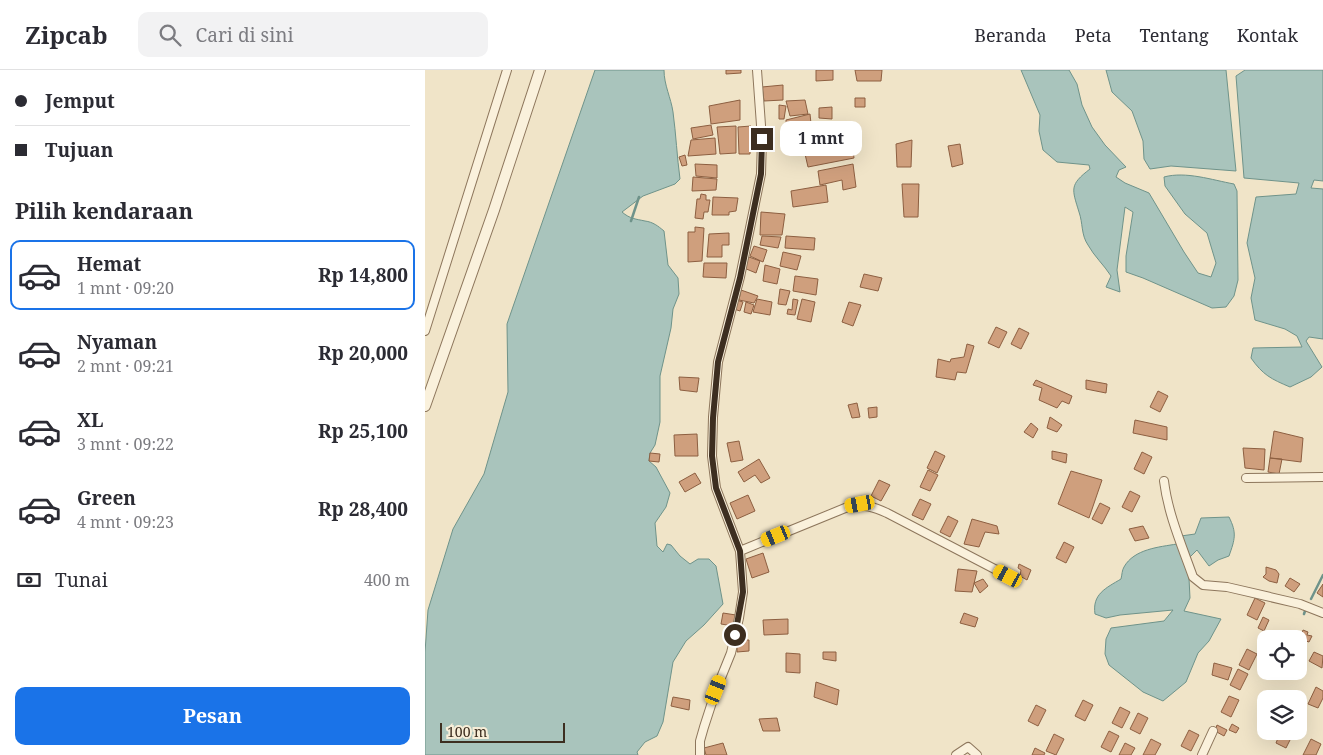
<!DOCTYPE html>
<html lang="id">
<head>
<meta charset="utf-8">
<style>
  :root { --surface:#fff; --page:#f2f2f3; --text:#2b2b33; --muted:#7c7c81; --line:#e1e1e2; --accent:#1a73e8 }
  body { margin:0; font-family:"Noto Serif",serif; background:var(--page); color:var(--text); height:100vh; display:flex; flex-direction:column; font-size:19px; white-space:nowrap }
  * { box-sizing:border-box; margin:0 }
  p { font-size:16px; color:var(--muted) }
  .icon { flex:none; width:28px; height:28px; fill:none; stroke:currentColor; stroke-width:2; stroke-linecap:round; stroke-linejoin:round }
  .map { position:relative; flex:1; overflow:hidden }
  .sheet { display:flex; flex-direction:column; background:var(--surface); width:425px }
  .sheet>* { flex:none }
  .top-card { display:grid; align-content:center; height:110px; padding:0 15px; background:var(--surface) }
  .fabs { position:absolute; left:832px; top:560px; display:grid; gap:10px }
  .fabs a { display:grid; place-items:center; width:50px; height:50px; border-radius:10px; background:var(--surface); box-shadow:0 5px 20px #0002; font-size:25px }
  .scale { position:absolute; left:15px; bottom:12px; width:125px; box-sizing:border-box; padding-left:5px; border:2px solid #3d2e20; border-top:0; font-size:14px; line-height:18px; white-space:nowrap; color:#3d2e20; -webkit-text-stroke:4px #f7eed8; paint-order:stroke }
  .end { position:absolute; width:22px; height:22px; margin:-11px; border:6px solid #3d2e20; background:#fff; box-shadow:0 0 0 2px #fff }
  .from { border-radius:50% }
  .bubble { position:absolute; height:35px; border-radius:10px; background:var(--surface); box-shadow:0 5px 20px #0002; font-size:16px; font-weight:700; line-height:35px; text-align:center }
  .car { position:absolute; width:15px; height:30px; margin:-15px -8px; border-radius:6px; box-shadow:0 0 4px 1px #0007; background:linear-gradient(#f5c518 24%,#345 0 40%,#f5c518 0 76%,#345 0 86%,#f5c518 0) }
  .top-card b { display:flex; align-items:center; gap:18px; height:48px; font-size:19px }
  .top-card b+b { border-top:1px solid var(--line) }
  .top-card i { width:12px; height:12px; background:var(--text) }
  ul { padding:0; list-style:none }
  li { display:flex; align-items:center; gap:15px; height:70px; margin:0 10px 8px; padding:0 5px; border:2px solid transparent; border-radius:10px }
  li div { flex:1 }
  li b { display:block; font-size:19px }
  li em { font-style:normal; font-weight:700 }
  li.on { border-color:var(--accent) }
  li>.icon { width:45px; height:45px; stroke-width:1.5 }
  h2 { padding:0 15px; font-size:22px; line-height:60px }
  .pay { display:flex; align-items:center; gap:12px; height:55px; padding:0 15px; font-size:19px }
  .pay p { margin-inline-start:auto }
  .primary-button { display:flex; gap:10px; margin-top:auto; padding:10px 15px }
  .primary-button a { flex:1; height:58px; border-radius:10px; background:var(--accent); color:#fff; font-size:20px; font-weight:700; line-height:58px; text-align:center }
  header { display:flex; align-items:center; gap:30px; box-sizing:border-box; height:70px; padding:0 25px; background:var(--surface); border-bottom:1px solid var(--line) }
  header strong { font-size:24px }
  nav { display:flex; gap:28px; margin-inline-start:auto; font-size:18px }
  .search { width:350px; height:45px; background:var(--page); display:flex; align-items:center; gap:12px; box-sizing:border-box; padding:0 18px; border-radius:10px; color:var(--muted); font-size:19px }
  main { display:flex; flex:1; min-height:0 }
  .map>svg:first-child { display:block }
</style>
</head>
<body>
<header>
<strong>Zipcab</strong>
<div class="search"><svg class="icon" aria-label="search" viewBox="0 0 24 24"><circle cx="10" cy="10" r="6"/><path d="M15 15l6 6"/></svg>Cari di sini</div>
<nav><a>Beranda</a><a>Peta</a><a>Tentang</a><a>Kontak</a></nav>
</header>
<main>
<section class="sheet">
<div class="top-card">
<b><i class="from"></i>Jemput</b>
<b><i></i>Tujuan</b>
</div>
<h2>Pilih kendaraan</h2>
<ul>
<li class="on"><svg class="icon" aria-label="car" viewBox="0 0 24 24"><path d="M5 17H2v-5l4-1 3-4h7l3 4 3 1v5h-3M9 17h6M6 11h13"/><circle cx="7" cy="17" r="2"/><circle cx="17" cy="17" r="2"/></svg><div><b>Hemat</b><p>1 mnt · 09:20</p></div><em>Rp 14,800</em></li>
<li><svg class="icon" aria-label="car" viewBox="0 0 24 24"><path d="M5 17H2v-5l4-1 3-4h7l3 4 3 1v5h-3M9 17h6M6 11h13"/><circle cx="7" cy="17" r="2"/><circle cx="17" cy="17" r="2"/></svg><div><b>Nyaman</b><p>2 mnt · 09:21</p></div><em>Rp 20,000</em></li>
<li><svg class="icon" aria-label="car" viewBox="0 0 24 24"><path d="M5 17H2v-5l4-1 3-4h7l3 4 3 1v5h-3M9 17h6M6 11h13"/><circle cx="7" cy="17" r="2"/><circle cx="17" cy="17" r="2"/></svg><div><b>XL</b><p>3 mnt · 09:22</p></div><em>Rp 25,100</em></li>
<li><svg class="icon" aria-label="car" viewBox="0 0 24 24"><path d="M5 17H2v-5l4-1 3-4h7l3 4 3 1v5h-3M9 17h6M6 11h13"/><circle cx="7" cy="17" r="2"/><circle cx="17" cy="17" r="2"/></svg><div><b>Green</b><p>4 mnt · 09:23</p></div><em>Rp 28,400</em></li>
</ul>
<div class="pay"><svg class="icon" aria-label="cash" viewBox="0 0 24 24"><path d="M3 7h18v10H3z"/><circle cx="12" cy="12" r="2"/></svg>Tunai<p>400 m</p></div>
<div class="primary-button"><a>Pesan</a></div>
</section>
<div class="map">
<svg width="898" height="685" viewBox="0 0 898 685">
  <rect width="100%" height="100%" fill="#f0e4c8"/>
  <path fill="#a9c4bc" stroke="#6f938a" d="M170,0H239C239,15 246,28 248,42C251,64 252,87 255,109L250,114L218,126L197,142C205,149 211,149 220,151C228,152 233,156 239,161L243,195L253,208L254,224L248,239L246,258L235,306V352L230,375L225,383L224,391L231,397L245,423L241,437L230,453L232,476L238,482L242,474L246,475L255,486L265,494L273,489H284L291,496L298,534L279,555L261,571L248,592L238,652L232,666L220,672L212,682L213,685H0V582L3,540L28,459L59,404L83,322L82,254Z
    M596,0H644L652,14L657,35L667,57L680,75L701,97L694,100L691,107L700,113L724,123L759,182L773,203L786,207L791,193L782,163L760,144L740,116L739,107C761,101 787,110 809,114L812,121L813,210L809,226L801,237L787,238L718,208L701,202V186L708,142L700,137L692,200L695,222L681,217L686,206C679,195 669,186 663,175C656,165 658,153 654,142C647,119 644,115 665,99L664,95L632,92L618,80L614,61L615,45Z
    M681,0H801L811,101L746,96L725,99L719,89L718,71L707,41L687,22Z
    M820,0H898V111L889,110L886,118L898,119V269L884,267L881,271L897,297L886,307L865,317C846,309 838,305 826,288L828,278L877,277L872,266L860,259L830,250L826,228L830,208L822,173L831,127L871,124L874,113L819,108L811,6Z
    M804,447C812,463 810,469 804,486L793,490L784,496L772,480L763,489L765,528L759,541L796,549L784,571L773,583L761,612L738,631L718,622L684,595L680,584L681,569L686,558L739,551L748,540L695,545L681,548L670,544C667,524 681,518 696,509C697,505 697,500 699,497C709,479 734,477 752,474L756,466L770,464L776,448Z"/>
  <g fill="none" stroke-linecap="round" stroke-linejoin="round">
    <path stroke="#6f938a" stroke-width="2.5" d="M206,151L214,127
      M886,529L898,505
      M879,544L880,541"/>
  </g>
  <path fill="#cf9f7d" stroke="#8d5f41" d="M301,0H316V3L301,4Z
    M391,0H408V10L391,11Z
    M430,0H457L456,11H432Z
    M358,15V30L339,31L337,17Z
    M430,28H440V37H430Z
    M315,30V50L286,54L284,36Z
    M380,30L383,44L365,46L361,31Z
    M354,35L361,36L359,49H354Z
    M407,37V49L394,48V38Z
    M385,44L387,63L362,69L361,50Z
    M286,55L288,65L268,69L266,58Z
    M311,56V83L295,84L292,57Z
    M326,56L325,84H314L313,57Z
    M426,62L429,88L383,97L377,71Z
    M290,68L291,84L263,86L266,70Z
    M487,70L486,97H472L471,74Z
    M535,74L538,94L527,97L523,76Z
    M260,85L262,95L257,96L254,87Z
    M270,94L292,95V108L271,106Z
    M428,94L431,117L418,120L417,110L395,115L393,101Z
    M268,107L292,109L291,120L267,121Z
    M477,114H494L493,147H479Z
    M401,115L403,132L368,137L366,121Z
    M276,124L281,125V130H285L283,142H279L278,149L270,148L272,129H275Z
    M288,127L313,128L311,141L304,142V145H287Z
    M336,142L360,144L357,165H335Z
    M270,157L279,158L277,191L263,192V162H270Z
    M304,163V175H297V187H282L284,164Z
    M337,166L356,167L353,178L335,175Z
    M361,166L390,168L389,180L360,178Z
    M329,176L342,180L338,192L325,186Z
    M358,182L376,186L372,200L355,196Z
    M324,187L335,191L331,203L319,198Z
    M279,193H302L301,208L278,207Z
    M340,195L355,199L352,214L338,211Z
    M439,204L457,208L453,221L435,217Z
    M370,206L393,209L391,225L368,221Z
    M355,219L365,221L361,235L353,234Z
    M316,220L333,226L329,233L314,230Z
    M332,229L347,232L345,245L328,242Z
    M368,229L373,230L370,245L362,244L363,239L367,240Z
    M377,229L390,232L386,252L372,249Z
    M311,230L318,232L315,241L309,239Z
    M321,232L329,235L326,244L319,242Z
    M424,232L436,235L428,256L417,252Z
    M571,257L582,262L574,278L563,273Z
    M594,258L604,263L596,279L586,274Z
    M542,274L549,276L541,303L532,302L530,310L511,307L513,289L525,292L526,289L539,287Z
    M254,307L274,308L272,322L255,320Z
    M611,310L647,326L644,334L637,331L632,338L614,330L617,318L608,315Z
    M661,310L682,314L681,323L661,319Z
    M733,321L743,326L735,342L725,337Z
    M432,333L435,347L427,348L423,335Z
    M452,337V347L444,348L443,338Z
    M625,347L637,355L632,362L622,358Z
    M710,350L742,357V370L708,363Z
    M606,353L613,359L608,368L599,362Z
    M849,361L878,368L876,392L845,388Z
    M272,364L273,386H250L249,365Z
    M314,371L318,390L306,392L302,373Z
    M818,378L840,379L839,400L820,398Z
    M510,381L520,386L512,403L502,398Z
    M627,381L642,384L641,393L627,389Z
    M717,382L727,387L719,404L709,399Z
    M225,383L235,384L234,392L224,391Z
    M845,388L857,389L854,404L843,402Z
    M334,389L345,408L336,413L330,405L319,412L313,402Z
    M503,400L513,405L505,421L495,417Z
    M646,401L677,410L664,448L633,434Z
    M270,403L276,413L260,422L254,412Z
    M454,410L465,415L456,431L446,426Z
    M705,421L715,426L707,442L697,437Z
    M323,425L330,441L312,449L305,433Z
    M495,429L506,434L498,450L487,445Z
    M675,433L685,438L677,454L667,449Z
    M523,446L533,451L525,467L515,462Z
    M547,449L572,456L574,464L560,462L554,477L539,474Z
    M718,456L724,468L710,471L704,459Z
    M639,472L649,477L641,493L631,488Z
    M338,483L344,502L327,508L321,489Z
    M594,494L606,500L602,510L595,506L596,500L593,498Z
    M841,497L851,500L854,504L852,513L844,511L838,507L841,504Z
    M533,499L552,501L547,522L530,521Z
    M865,508L875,514L869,522L860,516Z
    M558,509L563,516L555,523L549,513Z
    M898,514V527L892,523Z
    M830,528L840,533L832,550L822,545Z
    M298,543L311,545L308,556L296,554Z
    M539,543L553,548L550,557L535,553Z
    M838,547L844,550L839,561L833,558Z
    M363,549V564L339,565L338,550Z
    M878,560L883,562L882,565L887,566L884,572L872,568L874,562L877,563Z
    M312,570H324V581L312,582Z
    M822,579L832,584L824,600L814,595Z
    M398,582H411V591L398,589Z
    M889,582L898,586L897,598L884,591Z
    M361,583L375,584V603L361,602Z
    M789,593L807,598L803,610L787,605Z
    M813,599L823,604L815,620L805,615Z
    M391,612L414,620L412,635L389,627Z
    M891,617L898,621V628L893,638L883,634Z
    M804,626L814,630L806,647L796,642Z
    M841,626L846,629H841V639L836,635Z
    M248,627L265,630L264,640L246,636Z
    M658,630L668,635L660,651L650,646Z
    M611,635L621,640L613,656L603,651Z
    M695,637L705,642L697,658L687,653Z
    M713,643L723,648L715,664L705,659Z
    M874,644L881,648L877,655L874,654Z
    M352,648L355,661H338L334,649Z
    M807,654L814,658L811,663L804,660Z
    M792,655L802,660L799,666L790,661Z
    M764,660L774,665L766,681L756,676Z
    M684,661L694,666L686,682L676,677Z
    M856,661L869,662L861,678L851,673Z
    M629,664L639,669L631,685L621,681Z
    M726,669L736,674L730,685H718Z
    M886,669L896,674L891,685H878Z
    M298,673L302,685H281L279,678Z
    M700,673L710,678L706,685H694Z
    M610,678L620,683L619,685H607Z"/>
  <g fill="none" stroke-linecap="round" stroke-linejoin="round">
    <g stroke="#8d765c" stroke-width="10">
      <path id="minor" d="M0,261L82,0
        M821,408L898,407
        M739,411C743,444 757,476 768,507L778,515L802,517L875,534L898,543
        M315,481L425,436C439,434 449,437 462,443L583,506
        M275,685V671L279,657L291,620L306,583L314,548L318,522L315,481L291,418L287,386L288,347L293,292L315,207L336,104L337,69L332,0
        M531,685L543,677L552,685
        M777,685L788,661"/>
    </g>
    <g stroke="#8d765c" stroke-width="12">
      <path id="tertiary" d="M0,336L69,140L115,0"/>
    </g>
    <use href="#minor" stroke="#faf1dc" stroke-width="8"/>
    <use href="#tertiary" stroke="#faf1dc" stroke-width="10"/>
  </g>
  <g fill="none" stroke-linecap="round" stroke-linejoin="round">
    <path stroke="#3d2e20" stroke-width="6" d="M310,565L318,522L315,481L291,418L287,386L288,348L293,292L315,208L336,104L337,69"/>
  </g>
</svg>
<div class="fabs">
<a><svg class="icon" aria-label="locate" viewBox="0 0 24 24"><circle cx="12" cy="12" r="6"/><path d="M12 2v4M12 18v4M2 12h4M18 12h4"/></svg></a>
<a><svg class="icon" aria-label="layers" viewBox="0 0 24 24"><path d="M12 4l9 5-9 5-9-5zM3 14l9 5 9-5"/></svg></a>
</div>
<div class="scale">100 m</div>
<i class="end from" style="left:310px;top:565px"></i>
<i class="end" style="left:337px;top:69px"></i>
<div class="bubble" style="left:355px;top:51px;width:82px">1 mnt</div>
<i class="car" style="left:435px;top:434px;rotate:260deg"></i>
<i class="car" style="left:351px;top:466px;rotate:248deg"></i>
<i class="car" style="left:583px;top:506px;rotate:298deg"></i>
<i class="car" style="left:291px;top:620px;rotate:22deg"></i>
</div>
</main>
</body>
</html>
